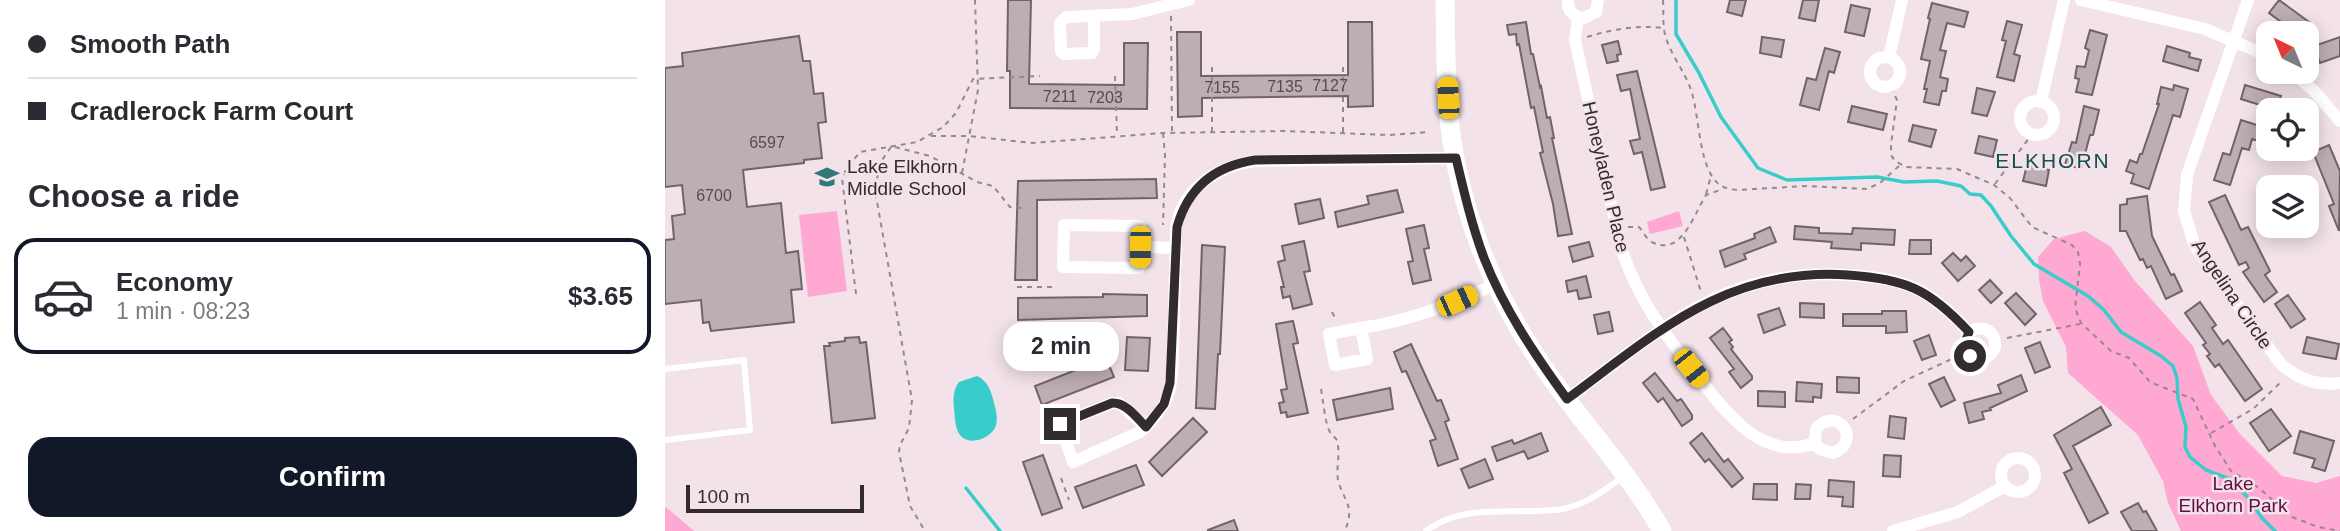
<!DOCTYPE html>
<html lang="en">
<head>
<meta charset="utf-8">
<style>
  :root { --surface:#fff; --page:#f2f2f3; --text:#2b2b33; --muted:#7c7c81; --line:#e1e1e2; --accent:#111827 }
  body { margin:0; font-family:Helvetica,sans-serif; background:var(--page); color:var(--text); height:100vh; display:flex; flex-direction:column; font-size:26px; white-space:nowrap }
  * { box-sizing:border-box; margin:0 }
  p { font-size:23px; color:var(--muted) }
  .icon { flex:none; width:38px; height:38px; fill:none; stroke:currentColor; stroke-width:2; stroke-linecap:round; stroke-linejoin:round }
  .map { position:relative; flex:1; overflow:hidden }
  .drawer { display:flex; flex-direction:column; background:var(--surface); width:665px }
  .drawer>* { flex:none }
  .top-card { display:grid; align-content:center; height:154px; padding:0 28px; background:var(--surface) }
  .needle { width:46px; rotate:317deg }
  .controls { position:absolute; left:1591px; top:21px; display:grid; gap:14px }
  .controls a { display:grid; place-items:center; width:63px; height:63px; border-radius:14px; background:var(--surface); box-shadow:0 4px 18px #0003; font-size:35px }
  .scale { position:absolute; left:21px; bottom:18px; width:178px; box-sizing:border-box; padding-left:7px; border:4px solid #332c2f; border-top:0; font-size:19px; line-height:24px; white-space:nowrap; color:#332c2f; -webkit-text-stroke:5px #f3e2e9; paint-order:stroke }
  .end { position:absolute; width:32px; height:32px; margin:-16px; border:9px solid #332c2f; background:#fff; box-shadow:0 0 0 4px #fff }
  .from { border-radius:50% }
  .bubble { position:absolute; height:49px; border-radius:21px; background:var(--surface); box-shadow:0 4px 18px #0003; font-size:23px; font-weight:800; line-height:49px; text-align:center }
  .car { position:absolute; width:21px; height:42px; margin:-21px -10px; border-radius:9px; box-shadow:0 0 5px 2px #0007; background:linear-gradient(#f5c518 24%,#345 0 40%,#f5c518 0 76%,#345 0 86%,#f5c518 0) }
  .top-card b { display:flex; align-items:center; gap:24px; height:66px; font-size:26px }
  .top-card b+b { border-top:2px solid var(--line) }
  .top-card i { width:18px; height:18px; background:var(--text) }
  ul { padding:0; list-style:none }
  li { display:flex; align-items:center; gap:21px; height:116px; margin:0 14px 10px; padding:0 14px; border:4px solid var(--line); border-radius:21px }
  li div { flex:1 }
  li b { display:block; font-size:26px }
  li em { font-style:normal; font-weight:800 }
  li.active { border-color:var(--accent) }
  li>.icon { width:63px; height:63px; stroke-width:1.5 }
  h2 { padding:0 28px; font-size:32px; line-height:84px }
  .primary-button { display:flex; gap:14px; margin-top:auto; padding:14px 28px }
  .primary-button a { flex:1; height:80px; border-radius:21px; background:var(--accent); color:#fff; font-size:28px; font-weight:800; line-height:80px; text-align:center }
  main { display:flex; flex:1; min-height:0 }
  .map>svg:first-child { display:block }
</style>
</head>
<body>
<main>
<section class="drawer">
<div class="top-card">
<b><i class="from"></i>Smooth Path</b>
<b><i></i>Cradlerock Farm Court</b>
</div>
<h2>Choose a ride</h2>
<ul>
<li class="active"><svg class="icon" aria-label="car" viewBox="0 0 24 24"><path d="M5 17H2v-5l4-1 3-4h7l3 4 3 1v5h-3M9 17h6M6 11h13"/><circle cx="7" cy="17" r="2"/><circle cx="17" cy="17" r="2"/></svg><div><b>Economy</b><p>1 min · 08:23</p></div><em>$3.65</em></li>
</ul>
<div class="primary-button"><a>Confirm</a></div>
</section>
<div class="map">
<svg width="1675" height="531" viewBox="0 0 1675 531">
  <rect width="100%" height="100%" fill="#f3e2e9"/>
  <path fill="#fea8d2" d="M172,211L182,291L143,297L134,215Z
    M1014,211L1018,226L985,234L982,222Z
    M1420,231L1446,247L1470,281L1528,346L1546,395L1575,434L1617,476L1651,483L1675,476V531H1516L1503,503L1498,481L1473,435L1403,373L1401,347L1378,301L1374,279L1373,257L1389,239Z
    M0,507L2,508L29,531H0Z"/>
  <path fill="#38cdca" d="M312,376C323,381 326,391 329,403C331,410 333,418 331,425C328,438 304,447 295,435C290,429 290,417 289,409C288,399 288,390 294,382Z"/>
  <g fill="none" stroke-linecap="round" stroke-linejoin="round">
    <path stroke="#38cdca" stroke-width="3.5" d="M1011,0V34L1034,73L1056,117L1093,168L1122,180L1212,177L1239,182L1272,181L1296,186L1305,194L1316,195L1326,206L1346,236L1369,264L1423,296L1439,310L1456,332L1496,356L1508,366L1512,378L1513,399L1521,427L1520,447L1525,457L1541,470L1567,480L1585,500L1597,518L1610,531
      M301,488L335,531"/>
  </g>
  <path fill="#bdadb4" stroke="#716369" stroke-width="2" d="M343,0H366L364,84L459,85V43H483L482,109L345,108V71H342Z
    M1065,0H1081L1077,16L1062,12Z
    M1138,0H1154L1150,21L1134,18Z
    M1614,0L1644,22L1635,33H1631L1604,13Z
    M1267,3L1303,12L1299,27L1282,23L1275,50L1281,51L1275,77L1283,79L1281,91H1277L1274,105L1259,102L1262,89H1259L1265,61L1256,59L1265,19L1263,18Z
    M1186,5L1205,9L1199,36L1180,32Z
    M1342,21L1357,25L1349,54L1355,56L1349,81L1332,77L1341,41L1337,40Z
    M683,22H707L708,106L683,107V96L537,98V116L513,117L512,32H536V76L683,75Z
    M861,22L866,54H868L875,87L876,86L882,118L885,117L889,138H887L907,234L893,236L888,204L875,153L878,152L869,107L866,108L854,44L852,45L851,34L844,35L842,25Z
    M1425,30L1442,35L1427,95L1411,92L1414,79L1410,78L1412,66L1420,67L1424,50L1420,48Z
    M134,36L138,61H145L149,94L158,93L161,122L153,123L157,158L139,160V163L78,170L82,207L116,203L121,253L133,251L137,289L126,290L129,322L46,331L44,322L38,323L36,300L0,304V240L9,239L7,216L20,214L17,185L0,187V68L18,66L17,53Z
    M1097,37L1119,40L1116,57L1095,53Z
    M1675,37V56L1655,63L1649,46Z
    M953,41L956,54L952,55L953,61L942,63L937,45Z
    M1502,46L1525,53L1524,57L1536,60L1533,71L1498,61Z
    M1160,48L1175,52L1169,73L1164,71L1154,110L1135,105L1142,78L1151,80Z
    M972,71L1000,187L986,190L977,152L969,154L965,141L975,139L965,89L956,91L952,75Z
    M1509,85L1523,89L1515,117L1508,115L1484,189L1466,183L1469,174L1461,171L1465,160L1472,163L1475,154H1477L1494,104H1492L1496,87L1508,90Z
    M1580,85L1616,96L1611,110L1576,99Z
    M1312,88L1330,92L1322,116L1307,113Z
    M1187,106L1222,114L1218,130L1183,122Z
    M1419,106L1434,110L1428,135H1425L1416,169L1400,164L1407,142L1411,143Z
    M1576,120L1598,127L1594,141L1587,139L1584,150L1577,148L1565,185L1549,180L1558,153L1565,155Z
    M1248,125L1271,130L1266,147L1244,141Z
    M1314,136L1332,140L1328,157L1310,153Z
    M1664,145L1675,171L1674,231L1664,206L1669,204L1648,152Z
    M1362,165L1384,170L1381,186L1358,181Z
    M491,179L492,198L372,200V280H350L353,181Z
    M732,190L738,212L673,227L670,212L704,204L702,196Z
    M1560,195L1576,230L1583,227L1605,271L1600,275L1612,292L1599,302L1578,272L1584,268L1581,262L1574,265L1544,202Z
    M1482,196L1487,236L1506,275L1509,274L1517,291L1501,299L1486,266L1482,268L1478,259L1475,260L1461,231H1455V205L1462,204V199Z
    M655,199L659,218L634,224L630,204Z
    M759,225L764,248L759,249L766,280L748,284L743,262L748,261L741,229Z
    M1130,226L1154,228V233L1187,234L1188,228L1230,230L1229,245L1196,243V250L1166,248L1167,242L1129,239Z
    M1105,227L1111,242L1079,254L1081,259L1060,267L1055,251L1090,238L1089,234Z
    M1245,240H1266V254H1244Z
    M639,241L645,271L639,272L647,304L628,309L625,296L618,298L616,287H619L613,262L620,260L617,246Z
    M924,242L928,256L908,262L904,247Z
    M537,245L560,247L555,354H553L550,409L531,408Z
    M1288,253L1296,261L1301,256L1310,266L1293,281L1277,263Z
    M921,276L926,297L914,299L912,290L903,292L901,281Z
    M1325,280L1337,293L1326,303L1314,290Z
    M1351,293L1371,314L1360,325L1340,303Z
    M438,294L482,295V316L353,320V298L438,297Z
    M1623,295L1640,319L1626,328L1610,304Z
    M1535,302L1551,325L1547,328L1558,344L1563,340L1597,389L1580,401L1554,364L1550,367L1542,356L1545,354L1538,345L1541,343L1520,313Z
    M1135,303L1159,304V318L1135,317Z
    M1114,308L1120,325L1099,333L1093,315Z
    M1217,311H1241L1242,332L1221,333V326H1178V314H1217Z
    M944,312L948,331L933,334L929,315Z
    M628,321L633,343L628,344L643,413L622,417L621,412L616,413L614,403L619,402L616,390L622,389L611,324Z
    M1058,328L1067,340L1064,342L1068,347L1066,349L1087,376V379L1076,388L1064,372L1069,369L1045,338Z
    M1264,335L1271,355L1257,360L1249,341Z
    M194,337L195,343L201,342L210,418L167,423L159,346H165L164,343L180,341V338Z
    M462,337L485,338L483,371L460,370Z
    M1642,337L1674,344L1671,359L1638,353Z
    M1375,342L1385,367L1370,373L1360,348Z
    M746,344L772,401L776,400L784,420L780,422L793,459L773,466L765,441L771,439L741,371L737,372L729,352Z
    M441,358L449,377L377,405L370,386Z
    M990,373L1012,401L1016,399L1027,415V419L1017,426L998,398L993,402L978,383Z
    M1356,375L1362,391L1325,408L1326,410L1317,412L1319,419L1304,423L1299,403L1336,393L1333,385Z
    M1172,377L1194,378V393L1172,392Z
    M1279,377L1290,400L1276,407L1264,384Z
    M1132,382L1157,384L1156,398L1148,397V402L1131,401Z
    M725,388L728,409L672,420L668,400Z
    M1093,391L1120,392V407L1093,406Z
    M1436,407L1446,425L1408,446L1443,513L1424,523L1399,473L1407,469L1389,435Z
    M1606,409L1626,436L1604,451L1585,423Z
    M1225,416L1241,418L1239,439L1223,437Z
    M528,418L542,432L497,476L484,462Z
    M1635,431L1669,441L1660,471L1647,467L1650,459L1629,453Z
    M876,433L883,451L863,459L859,451L832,461L827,447L847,440L849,444Z
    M1037,433L1059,462L1063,459L1078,478L1067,487L1044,459L1040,462L1025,443Z
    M378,455L397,508L377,515L358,462Z
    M1219,455L1236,456L1235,477L1218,476Z
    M820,459L828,479L804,488L796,469Z
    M471,465L479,485L418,508L410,487Z
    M1164,480L1189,482L1188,507L1177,506L1178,497L1163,496Z
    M1089,484H1112V500L1088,499Z
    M1131,484L1146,485L1145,499H1130Z
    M1473,503L1478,512L1481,511L1492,531H1467L1456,512Z
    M569,520L573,531H543V530Z"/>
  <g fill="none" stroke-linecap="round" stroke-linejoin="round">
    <path stroke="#95898e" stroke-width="2" stroke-dasharray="5 5" stroke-linecap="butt" d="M998,0C999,13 997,26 1001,38C1007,57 1021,73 1027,93C1034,118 1034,157 1048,178C1055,187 1061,189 1072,190L1141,186L1202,189L1215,183L1234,166
      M506,16L507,132
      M922,37C948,29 971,25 999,28
      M547,67V132
      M450,76L452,134
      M1226,87L1232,100L1226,144V155L1230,161L1241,167L1292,169L1329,185L1345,198L1367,227L1407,245L1413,252L1415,264L1410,308L1416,323L1446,351L1464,358L1485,382L1528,399L1550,446L1566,471L1594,488L1627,517L1653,527L1675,531
      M678,132V67
      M498,133L500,155L498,225
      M266,136H304L367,143L498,133L620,131L724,135L765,132
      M226,147L215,163L210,190L247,400L244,428L235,445L234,452L245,506L260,531
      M230,147L265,156L312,182L328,186L345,207L357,208
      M297,173L313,90L310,0
      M1330,184L1367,134
      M1041,194L1046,176
      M963,227H974C979,232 981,240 989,243C1017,256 1030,212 1041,195L1058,189
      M1019,237L1036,292
      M352,287H387
      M191,294L177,178L181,169L195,152L252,142L278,127L291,113L308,79L375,76
      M667,312L671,320
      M1342,338L1415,324
      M656,389C658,399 660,424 665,432C669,438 673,438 673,446C675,458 670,471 674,484C682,505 689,507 680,531
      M1188,419L1239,381L1291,357
      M1546,433L1588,409L1617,381
      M396,478L404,500"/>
    <path stroke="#fff" stroke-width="6" d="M0,369L79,360L85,430L0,440
      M761,531C800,501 853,516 898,509C922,504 940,490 959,476"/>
    <path stroke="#fff" stroke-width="12" d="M903,0C902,11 909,17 919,18L931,12L933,0
      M1416,0L1540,29L1603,56
      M1583,0L1522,175L1519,211L1529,244L1539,259L1615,363C1632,379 1652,386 1675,383
      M429,16V49L427,53L399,54L396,51L395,23L401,17L467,14L524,0
      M913,17L910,40L954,241C971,297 996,329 1031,374C1060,411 1096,463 1150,443L1155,449L1168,453C1199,441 1171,404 1151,429L1150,443
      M1205 72a15 15 0 1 1 30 0a15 15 0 1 1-30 0Z
      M1224,57L1237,0
      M1627,72L1650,92L1675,121
      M1355 118a17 17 0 1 1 34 0a17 17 0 1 1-34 0Z
      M1376,102L1399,0
      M475,247L474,268L398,267L399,225L475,226V247L511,248
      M696,328L664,334L670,365L702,359L696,328C744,321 787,304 831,284
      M902,399C996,330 1058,267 1183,275C1241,278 1265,289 1304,332L1299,345L1305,356C1316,362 1326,358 1330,347C1331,331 1318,324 1304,332
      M481,427L454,403H447L395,424L408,462L475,432C484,424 493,415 499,404C508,389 507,368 508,352C509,325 509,298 510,271C511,257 510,243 511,229C516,188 554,166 590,161L791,158
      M1336 475a17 17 0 1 1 34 0a17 17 0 1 1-34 0Z
      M1228,531L1293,512L1340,486"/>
    <path stroke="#fff" stroke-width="19" d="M780,0C781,42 780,85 785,127C795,209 827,291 873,359C912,418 962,469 997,531"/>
  </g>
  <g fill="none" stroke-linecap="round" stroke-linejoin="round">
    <path stroke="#332c2f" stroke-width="9" d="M395,424L447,403C461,402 472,418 481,427L499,404L505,383L512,227C523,188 550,166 590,160L791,158C799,192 807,226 819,258C839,309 870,355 902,399C993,332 1062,267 1183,275C1241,279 1264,289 1304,332L1299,345L1305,356"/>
  </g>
  <defs>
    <g id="school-bare" transform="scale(1.89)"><path d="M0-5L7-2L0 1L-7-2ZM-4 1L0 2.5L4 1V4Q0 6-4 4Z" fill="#307977" stroke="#f3e2e9" stroke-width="2.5" paint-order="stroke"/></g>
  </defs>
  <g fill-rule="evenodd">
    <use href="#school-bare" x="162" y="177"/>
  </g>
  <g text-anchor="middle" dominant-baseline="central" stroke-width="5" stroke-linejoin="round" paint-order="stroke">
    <g font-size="16" fill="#564c50">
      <text x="665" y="85">7127</text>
      <text x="620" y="86">7135</text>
      <text x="557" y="87">7155</text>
      <text x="395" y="96">7211</text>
      <text x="440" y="97">7203</text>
      <text x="102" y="142">6597</text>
      <text x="49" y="195">6700</text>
    </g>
    <g font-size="19" fill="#332c2f" stroke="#f3e2e9" text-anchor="start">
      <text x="182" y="166">Lake Elkhorn<tspan x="182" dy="22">Middle School</tspan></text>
    </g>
    <g font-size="19" fill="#332c2f" stroke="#f3e2e9">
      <text transform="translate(941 177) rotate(77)">Honeyladen Place</text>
      <text transform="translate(1567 294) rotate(56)">Angelina Circle</text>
    </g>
    <g font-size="19" fill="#5f1140" stroke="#f3e2e9">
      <text x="1568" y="483">Lake<tspan x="1568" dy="22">Elkhorn Park</tspan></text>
    </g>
    <g font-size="21" letter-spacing="2" fill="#13504f" stroke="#f3e2e9">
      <text x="1388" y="160">ELKHORN</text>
    </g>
  </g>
</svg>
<div class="controls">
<a><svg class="needle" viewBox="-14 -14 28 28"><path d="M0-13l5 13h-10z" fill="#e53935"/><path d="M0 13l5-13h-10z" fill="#7c7c81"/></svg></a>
<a><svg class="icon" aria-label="locate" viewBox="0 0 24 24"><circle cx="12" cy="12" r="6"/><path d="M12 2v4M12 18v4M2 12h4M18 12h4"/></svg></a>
<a><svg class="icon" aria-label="layers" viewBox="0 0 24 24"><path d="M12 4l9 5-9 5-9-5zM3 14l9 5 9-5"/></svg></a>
</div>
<div class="scale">100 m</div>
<i class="end from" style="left:1305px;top:356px"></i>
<i class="end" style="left:395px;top:424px"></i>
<div class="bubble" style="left:338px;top:322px;width:116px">2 min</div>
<i class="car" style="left:783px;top:98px;rotate:357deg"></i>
<i class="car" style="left:475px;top:247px;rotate:181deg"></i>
<i class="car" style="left:792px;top:301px;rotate:66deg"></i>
<i class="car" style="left:1026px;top:368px;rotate:142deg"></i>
</div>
</main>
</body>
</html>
